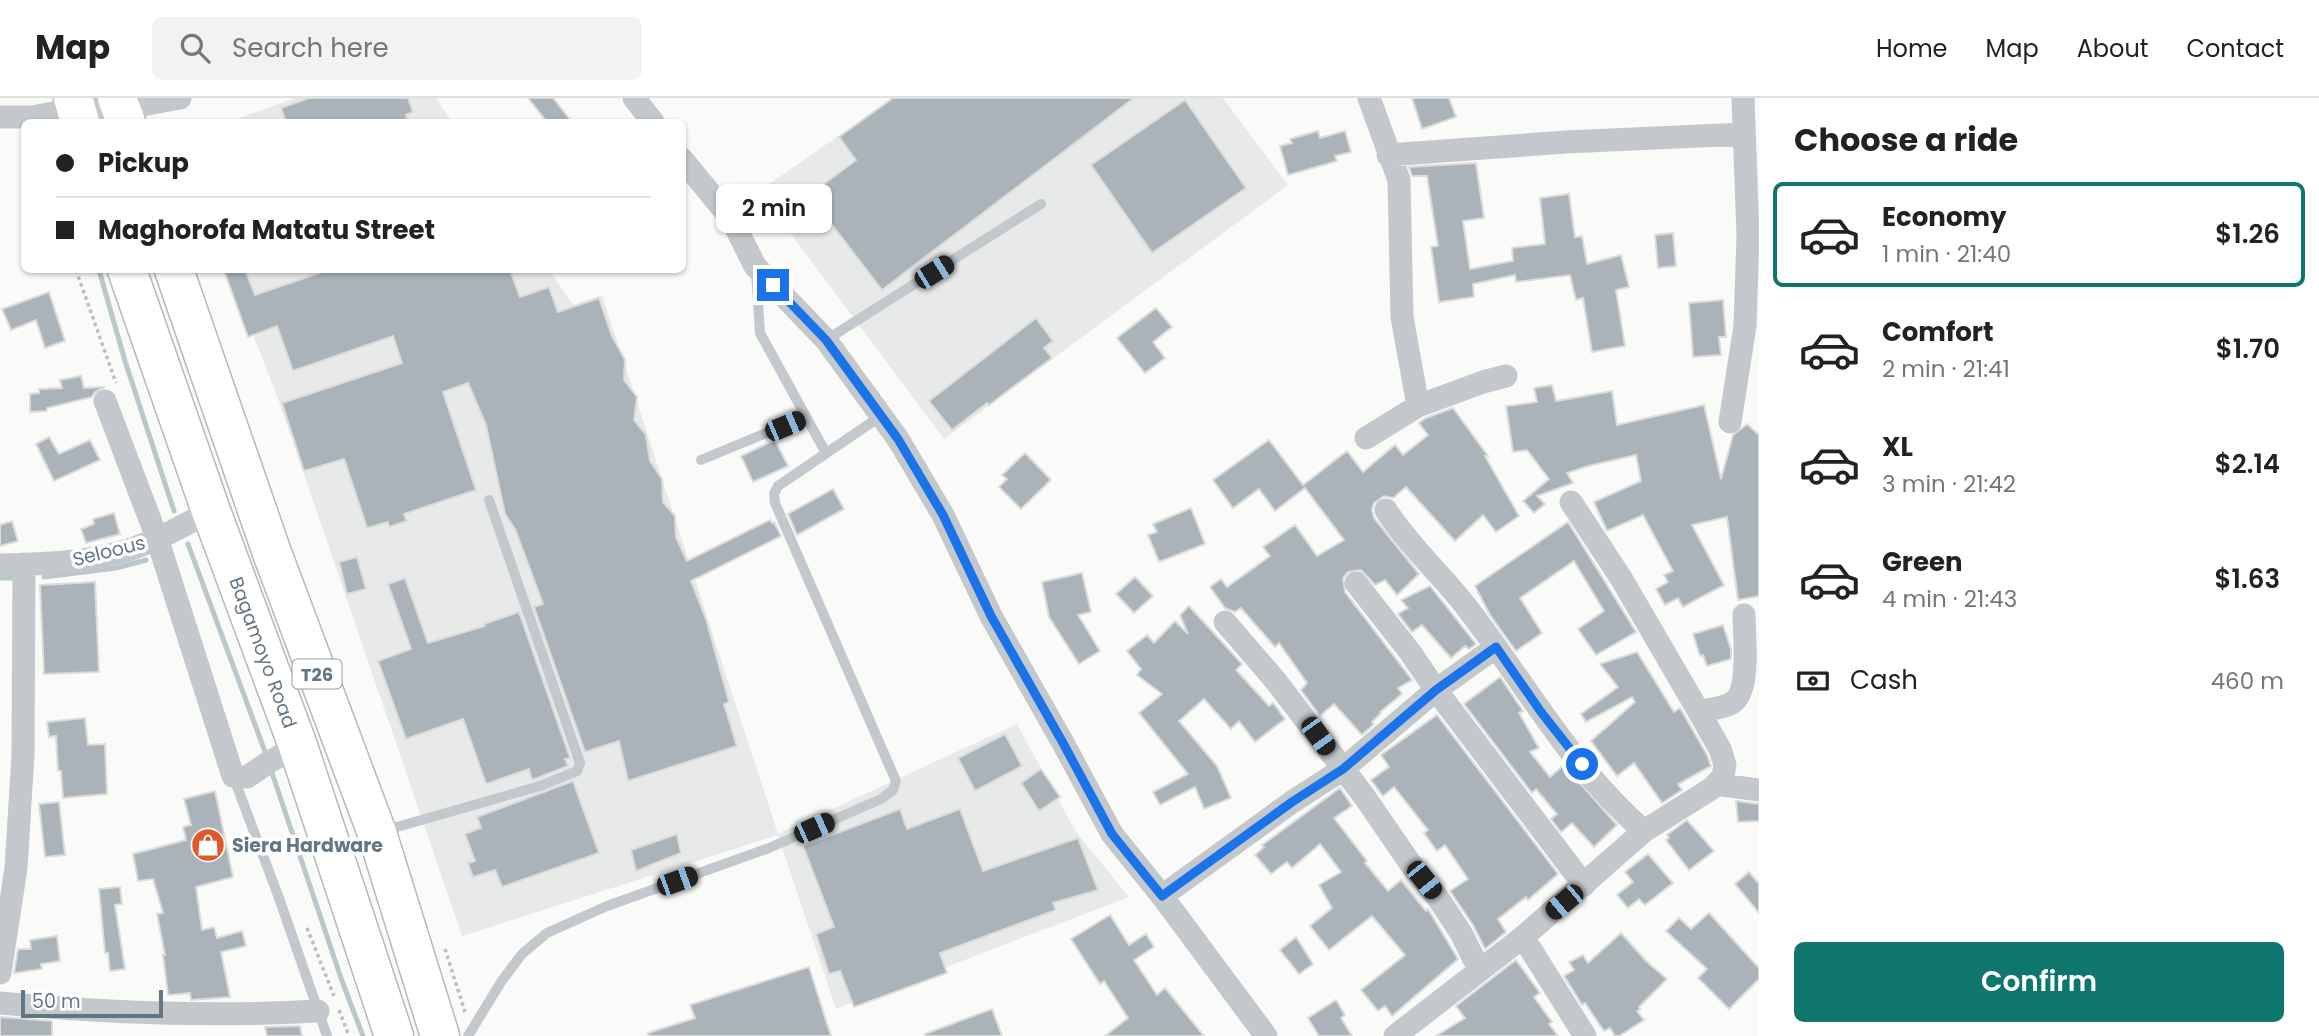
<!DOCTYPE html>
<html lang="en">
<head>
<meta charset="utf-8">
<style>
  :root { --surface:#fff; --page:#f2f2f2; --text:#222; --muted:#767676; --line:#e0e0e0; --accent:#0f766e }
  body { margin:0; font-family:Poppins,sans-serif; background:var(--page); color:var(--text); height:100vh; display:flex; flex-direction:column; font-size:26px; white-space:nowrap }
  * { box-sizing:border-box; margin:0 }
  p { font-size:23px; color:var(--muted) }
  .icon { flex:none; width:38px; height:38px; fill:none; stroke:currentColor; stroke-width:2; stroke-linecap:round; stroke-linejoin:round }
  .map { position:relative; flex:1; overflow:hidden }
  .panel { display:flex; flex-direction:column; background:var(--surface); width:560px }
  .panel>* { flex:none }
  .banner { position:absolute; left:21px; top:21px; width:665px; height:154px; border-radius:10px; box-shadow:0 2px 5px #0004; display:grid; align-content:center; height:154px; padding:0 35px; background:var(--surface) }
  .scale { position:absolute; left:21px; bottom:18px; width:142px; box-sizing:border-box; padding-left:7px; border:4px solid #657683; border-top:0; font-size:19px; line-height:24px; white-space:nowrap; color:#657683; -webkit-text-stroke:5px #fff; paint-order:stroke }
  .end { position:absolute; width:32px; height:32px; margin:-16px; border:9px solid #1a73e8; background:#fff; box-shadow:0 0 0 4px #fff }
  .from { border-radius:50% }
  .bubble { position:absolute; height:49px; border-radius:10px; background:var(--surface); box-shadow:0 2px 5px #0004; font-size:23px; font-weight:600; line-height:49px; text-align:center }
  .car { position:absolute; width:21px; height:42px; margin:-21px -10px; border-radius:9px; box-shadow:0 0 5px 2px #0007; background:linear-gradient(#222 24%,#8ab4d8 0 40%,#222 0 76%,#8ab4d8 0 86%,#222 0) }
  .banner b { display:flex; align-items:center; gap:24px; height:66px; font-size:26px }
  .banner b+b { border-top:2px solid var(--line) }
  .banner i { width:18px; height:18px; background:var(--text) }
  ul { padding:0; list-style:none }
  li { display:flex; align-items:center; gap:21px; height:105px; margin:0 14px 10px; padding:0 21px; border:4px solid transparent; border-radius:10px }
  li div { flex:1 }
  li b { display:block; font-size:26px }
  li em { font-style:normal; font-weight:600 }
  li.active { border-color:var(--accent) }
  li>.icon { width:63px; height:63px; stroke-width:1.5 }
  h2 { padding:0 35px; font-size:32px; line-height:84px }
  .pay { display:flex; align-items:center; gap:18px; height:77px; padding:0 35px; font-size:26px }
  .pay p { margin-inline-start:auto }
  .primary-button { display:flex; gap:14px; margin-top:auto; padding:14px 35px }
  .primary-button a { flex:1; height:80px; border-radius:10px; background:var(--accent); color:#fff; font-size:28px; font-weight:600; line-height:80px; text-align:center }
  header { display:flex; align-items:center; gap:42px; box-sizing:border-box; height:98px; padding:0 35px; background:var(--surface); border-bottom:2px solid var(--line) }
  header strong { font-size:33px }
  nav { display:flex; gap:38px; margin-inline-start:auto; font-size:24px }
  .search { width:490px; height:63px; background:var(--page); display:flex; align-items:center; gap:18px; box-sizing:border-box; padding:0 24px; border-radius:10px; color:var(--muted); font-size:26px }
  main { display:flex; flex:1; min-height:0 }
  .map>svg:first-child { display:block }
</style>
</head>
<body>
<header>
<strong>Map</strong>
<div class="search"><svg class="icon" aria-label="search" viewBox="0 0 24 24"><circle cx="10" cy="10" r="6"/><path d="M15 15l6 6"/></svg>Search here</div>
<nav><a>Home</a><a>Map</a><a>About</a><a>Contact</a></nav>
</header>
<main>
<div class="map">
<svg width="1759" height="938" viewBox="0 0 1759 938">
  <rect width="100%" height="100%" fill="#fafaf8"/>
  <path fill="#e8e9e9" d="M295,0H436L452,24H228Z
    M893,0H1223L1288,87L944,341L759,93Z
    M228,172H549L573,207L602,197L778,736L1017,626L1076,734L1129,799L836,911L778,737L462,838L280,306Z"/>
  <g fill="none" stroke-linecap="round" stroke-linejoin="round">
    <path stroke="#bbc7cb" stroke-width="5" d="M99,172L125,263L174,413
      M188,446L267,659
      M44,479L116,470L146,462
      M0,480H17
      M270,669L342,883L363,938"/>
  </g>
  <path fill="#aab3b9" stroke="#dcdcda" stroke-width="2" d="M309,0H408L413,14L406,17L408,24H286L281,10Z
    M528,0H553L572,24H547Z
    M893,0H1134L882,192L809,97L856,62L839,39Z
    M1412,0H1449L1456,19L1422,31Z
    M1185,2L1246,90L1152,155L1091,67Z
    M1318,33L1320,40L1345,33L1351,54L1335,58L1337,63L1288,77L1280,48L1292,45L1290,41Z
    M1476,65L1484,120L1463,123L1470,171L1513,163L1512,150L1545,146L1540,100L1569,96L1575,139L1582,138L1587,166L1621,157L1629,189L1616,192L1625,248L1592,254L1583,200L1576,202L1570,177L1516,184L1515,177L1473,186L1474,199L1439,204L1431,149L1438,148L1427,78H1412L1409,69Z
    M1673,135L1676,168L1658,170L1655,137Z
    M234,172H245L255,197L328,172H510L520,199L549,189L558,214L599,200L612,238L625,262L624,282L637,299L634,322L646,337L650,363L662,381L663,404L675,418L676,439L687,463L770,422L772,425L774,424L781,438L691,483L706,521L729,604L724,606L737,648L628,683L619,643L585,654L534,509L543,506L515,431L505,416L486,327L468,285L443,294L476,392L404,416L407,423L389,429L388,424L367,430L344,361L304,373L282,305L402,265L393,238L293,273L277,228L248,239L225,175Z
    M49,194L65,243L45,250L36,222L11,232L2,211Z
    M1723,202L1726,239H1719L1721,257L1693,259L1689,205Z
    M1156,210L1172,229L1153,244L1165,260L1145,275L1117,240Z
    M1036,220L1053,243L1044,250L1052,260L989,307L987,305L952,332L929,303Z
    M81,278L84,290L105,289L95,294L92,299L47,310V313L30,314V296L39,295V291L62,290L60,282Z
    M1552,287L1556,303L1612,293L1617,327L1704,307L1721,381L1733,337L1747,326L1759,337V498L1738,502L1727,419L1692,427L1724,487L1683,509L1678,500L1665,507L1656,491L1668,484L1664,477L1673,473L1643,417L1607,433L1594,404L1641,383L1636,357L1588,368L1567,375L1573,385L1537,398L1545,406L1534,415L1523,403L1549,381L1527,352L1513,354L1506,308L1537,304L1534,290Z
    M1453,310L1488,358H1485L1519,418L1496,434L1483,417L1455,443L1406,389L1393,400L1384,398L1374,405L1372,412L1374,420L1419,476L1397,497L1385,482L1375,487L1361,472L1348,474L1343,480L1345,494L1412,582L1398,590L1402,596L1380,614L1381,615L1372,624L1374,626L1362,637L1334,606L1320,618L1301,592L1307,585L1279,545L1275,549L1241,510L1235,514L1225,510L1210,489L1221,481L1227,489L1270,458L1263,449L1295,427L1317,458L1344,442L1305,390L1275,413L1259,391L1233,410L1213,382L1269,342L1303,387L1347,353L1363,374L1395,347L1403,357L1428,337L1419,325L1426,320Z
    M49,339L59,356L90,342L100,362L54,383L36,346Z
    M775,342L788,368L753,384L741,358Z
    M1025,355L1051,382L1021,411L999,389L1007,381L1002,377Z
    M833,391L844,411L797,437L788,416Z
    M1191,410L1205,446L1159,464L1148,437L1157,434L1153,426Z
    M114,415L120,436L86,445L81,431L94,426L93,421Z
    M12,423L18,443L0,448V427Z
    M1568,424L1636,534L1596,557L1578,531L1604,513L1574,463L1520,500L1542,535L1516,553L1490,517L1475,488Z
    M357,459L366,491L347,496L339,464Z
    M1082,475L1091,514L1078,517L1100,553L1079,566L1049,519L1042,484Z
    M1135,479L1153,498L1134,515L1116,496Z
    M405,480L428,545L485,528L484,526L519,514L570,660L565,661L568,668L532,682L529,671L486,686L463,621L406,641L378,563L411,551L388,486Z
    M95,484L99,574L44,576L40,487Z
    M1430,488L1476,546L1469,551L1465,548L1451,560L1422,527L1412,534L1398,516L1408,510L1401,502Z
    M1189,508L1242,566L1236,572L1269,608L1273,605L1285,621L1255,644L1239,623L1231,631L1204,601L1179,623L1217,668L1231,700L1204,711L1195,689L1160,707L1153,694L1188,676L1139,615L1162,596L1137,577L1141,571L1127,553L1147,537L1154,545L1175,523L1188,536L1180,517Z
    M1723,527L1731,551V561L1707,568L1703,557L1700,558L1693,536Z
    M1637,554L1674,614L1680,610L1707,657L1711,668L1678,686L1682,692L1662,705L1634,665L1617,678L1591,643L1635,604L1632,599L1586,624L1581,616L1618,589L1600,566Z
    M1500,579L1523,613L1519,615L1539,650L1530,654L1550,679L1564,667L1617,727L1594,749L1572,725L1561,734L1551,721L1557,716L1536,691L1532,695L1464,606Z
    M1437,617L1558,776L1528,802L1526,799L1498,821L1506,834L1485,851L1473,827L1450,793L1468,781L1445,747L1437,753L1424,735L1428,732L1394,689L1383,698L1371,682L1389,669L1381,657Z
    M85,620L88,647L105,646L107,696L63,700L61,673H58L56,638L49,639L47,624Z
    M1005,636L1022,668L975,693L958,660Z
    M1041,671L1060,699L1039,713L1021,685Z
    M573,683L599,755L502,789L495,772L473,779L468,765L475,763L465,736L481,730L477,719Z
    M1340,690L1352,708L1334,720L1367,763L1365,765L1388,793L1401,782L1426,813L1428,811L1458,861L1392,918L1385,908L1378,913L1361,892L1405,857L1372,818L1329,852L1310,828L1332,810L1319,787L1341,774L1320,746L1292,770L1287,764L1271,776L1255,757L1264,749L1262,747Z
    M215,693L233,779L196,789L202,832L214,829L217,840L242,833L246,848L221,854L230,899L191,902L190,895L168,897L163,857H165L157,816L163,815L153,781L138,783L133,756L186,742L183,729L191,727L184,701Z
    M1736,703L1759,706V723L1738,724Z
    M59,704L65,757L45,759L39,706Z
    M900,711L907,731L960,711L983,773L1078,740L1098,792L1053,805L1056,812L940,855L947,875L854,909L840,873L829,876L816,836L834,829L803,748Z
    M1687,722L1714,753L1689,772L1666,742L1669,740L1667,737Z
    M677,736L681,755L636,773L631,752Z
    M1648,756L1673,785L1645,807L1639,801L1628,810L1617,797L1633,784L1625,774Z
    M1749,774L1759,786V815L1735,786Z
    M120,789L122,806L115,807L125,871L110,873L108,855H105L99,791Z
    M1709,815L1759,870V881L1729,911L1698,880L1707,871L1666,833L1679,820L1691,831Z
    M1110,817L1129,847L1146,836L1154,849L1134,862L1157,897L1165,890L1204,938H1105L1128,920L1104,883L1100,886L1071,841Z
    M1621,835L1647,864L1667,881L1639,909L1640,911L1637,913L1644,922L1619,938H1615L1610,930L1604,933L1585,905L1582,907L1564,878L1574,872L1569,864L1583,857L1588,865Z
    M57,838L60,863L41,866L42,871L14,875L18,851H31L30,842Z
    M1296,839L1313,866L1299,876L1280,852Z
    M1516,862L1540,895L1534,899L1552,924L1549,926L1558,938H1436L1465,920L1456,908Z
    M809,869L831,938H649L648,935L695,920L690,907Z
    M1336,902L1345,917L1341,920L1352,938H1319L1308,920Z
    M992,911L1002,938H925V936Z
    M0,919L52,923V938H0Z
    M300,928L302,938H267L265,929Z"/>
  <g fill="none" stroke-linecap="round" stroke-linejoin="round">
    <g stroke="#b4b9bd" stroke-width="41">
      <g id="highway">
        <path d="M73,0L80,24"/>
        <path d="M117,0L126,24"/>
        <path id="s1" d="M127,172L211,413L298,648L394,938"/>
        <path d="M174,172L272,455L377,735L440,938"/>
      </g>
    </g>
    <path stroke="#bbbfc2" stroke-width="3.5" stroke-dasharray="3.5 3.5" stroke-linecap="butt" d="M76,172L116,285
      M307,830L334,898
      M445,851L465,914
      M339,912L349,938"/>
    <path stroke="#c3c8cc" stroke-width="10" d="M756,174L760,235L826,355
      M826,242L1041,106
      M701,362L805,319
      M233,678L279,800L327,938
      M383,733L540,688L577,673L580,665L489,402
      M468,938L501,884L522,856L547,835L607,808L769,750L881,701L893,692L896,683L775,405L774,396L778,388L881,318"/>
    <path stroke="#c3c8cc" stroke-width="23" d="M634,0L653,24
      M1369,0L1399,82L1402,219L1418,308
      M0,19H32L75,11H121L180,0
      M1388,57L1566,44L1744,36
      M682,61L732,122L755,168L826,242L898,341L943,417L991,518L1063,645L1112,736L1162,798L1266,938
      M105,303L157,440L233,678L247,679L269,664L298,648
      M1730,324L1745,228L1748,138L1743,0
      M1366,340L1418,308L1483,284L1506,278
      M1571,404L1621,480L1699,614C1709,611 1723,610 1732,605C1751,594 1744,536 1744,517
      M1386,412C1409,448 1442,477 1468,511C1525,585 1572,671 1644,733
      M0,467C43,466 87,465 128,452C157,443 184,427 211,413
      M1356,485L1410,554L1436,592L1584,787
      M1225,524L1275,582L1364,698L1410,765L1438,800L1461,835L1479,871
      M1716,686L1759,692
      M1162,798L1292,704L1343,671L1436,592L1496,549
      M1523,839L1585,938
      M0,875L16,770L23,657L24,466
      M0,905C105,915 213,919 318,913
      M1395,938L1523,839L1644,733L1714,689L1723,678L1725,667L1720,651L1699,614"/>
    <use href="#highway" stroke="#fff" stroke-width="38"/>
  </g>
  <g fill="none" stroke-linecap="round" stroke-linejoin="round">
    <path stroke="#1a73e8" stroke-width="9" d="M773,187L826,242L898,341L943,417L991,518L1063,645L1112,736L1162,798L1292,704L1343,671L1436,592L1496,549L1541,614L1582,666"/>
  </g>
  <defs>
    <g id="shop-disc" transform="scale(1.75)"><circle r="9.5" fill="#e4572e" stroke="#fff"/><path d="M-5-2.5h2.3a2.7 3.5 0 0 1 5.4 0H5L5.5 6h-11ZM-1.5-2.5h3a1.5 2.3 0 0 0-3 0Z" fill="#fff"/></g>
  </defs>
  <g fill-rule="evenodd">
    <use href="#shop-disc" x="208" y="747"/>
  </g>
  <g text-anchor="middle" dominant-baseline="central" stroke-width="7" stroke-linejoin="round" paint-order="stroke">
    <rect fill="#fff" stroke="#939fa8" stroke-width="2" x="292.5" y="561.5" width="49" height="29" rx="5"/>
    <g font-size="18" font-weight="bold" fill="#657683">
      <text x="317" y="576">T26</text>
    </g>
    <g font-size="19" fill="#657683" stroke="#fff">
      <text transform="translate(109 453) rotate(-14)">Seloous</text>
      <text stroke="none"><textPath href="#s1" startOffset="406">Bagamoyo Road</textPath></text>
    </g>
    <g font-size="19" font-weight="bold" fill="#657683" stroke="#fff" text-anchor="start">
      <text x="232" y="747">Siera Hardware</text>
    </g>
  </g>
</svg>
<div class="scale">50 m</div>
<i class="end from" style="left:1582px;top:666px"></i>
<i class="end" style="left:773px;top:187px"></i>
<div class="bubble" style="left:716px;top:86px;width:116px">2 min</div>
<i class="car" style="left:934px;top:174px;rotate:58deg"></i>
<i class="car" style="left:785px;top:328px;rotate:67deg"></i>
<i class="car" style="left:1318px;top:638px;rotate:144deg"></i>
<i class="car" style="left:814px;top:730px;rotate:66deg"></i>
<i class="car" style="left:1424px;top:782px;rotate:141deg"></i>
<i class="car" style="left:677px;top:783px;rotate:70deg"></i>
<i class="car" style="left:1564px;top:804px;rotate:230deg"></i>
<div class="banner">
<b><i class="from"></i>Pickup</b>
<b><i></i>Maghorofa Matatu Street</b>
</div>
</div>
<section class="panel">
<h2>Choose a ride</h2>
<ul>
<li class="active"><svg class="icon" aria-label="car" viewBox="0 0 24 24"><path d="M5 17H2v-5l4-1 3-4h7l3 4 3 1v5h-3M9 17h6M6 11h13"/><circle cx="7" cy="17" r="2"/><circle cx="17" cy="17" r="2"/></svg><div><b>Economy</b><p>1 min · 21:40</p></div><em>$1.26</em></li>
<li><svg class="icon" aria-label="car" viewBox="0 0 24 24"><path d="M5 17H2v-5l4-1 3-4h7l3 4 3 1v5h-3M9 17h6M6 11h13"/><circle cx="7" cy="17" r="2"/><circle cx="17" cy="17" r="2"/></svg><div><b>Comfort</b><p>2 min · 21:41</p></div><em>$1.70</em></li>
<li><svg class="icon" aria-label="car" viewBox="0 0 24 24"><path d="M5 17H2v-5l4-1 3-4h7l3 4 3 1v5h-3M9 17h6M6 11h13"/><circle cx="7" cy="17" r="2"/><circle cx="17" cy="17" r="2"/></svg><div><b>XL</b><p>3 min · 21:42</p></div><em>$2.14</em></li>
<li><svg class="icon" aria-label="car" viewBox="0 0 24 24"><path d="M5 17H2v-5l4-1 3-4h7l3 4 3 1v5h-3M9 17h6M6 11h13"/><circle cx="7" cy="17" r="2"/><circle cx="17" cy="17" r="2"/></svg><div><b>Green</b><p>4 min · 21:43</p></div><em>$1.63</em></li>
</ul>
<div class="pay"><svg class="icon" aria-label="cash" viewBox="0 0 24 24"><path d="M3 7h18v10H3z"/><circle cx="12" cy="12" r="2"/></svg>Cash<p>460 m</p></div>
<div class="primary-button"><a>Confirm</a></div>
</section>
</main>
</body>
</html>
